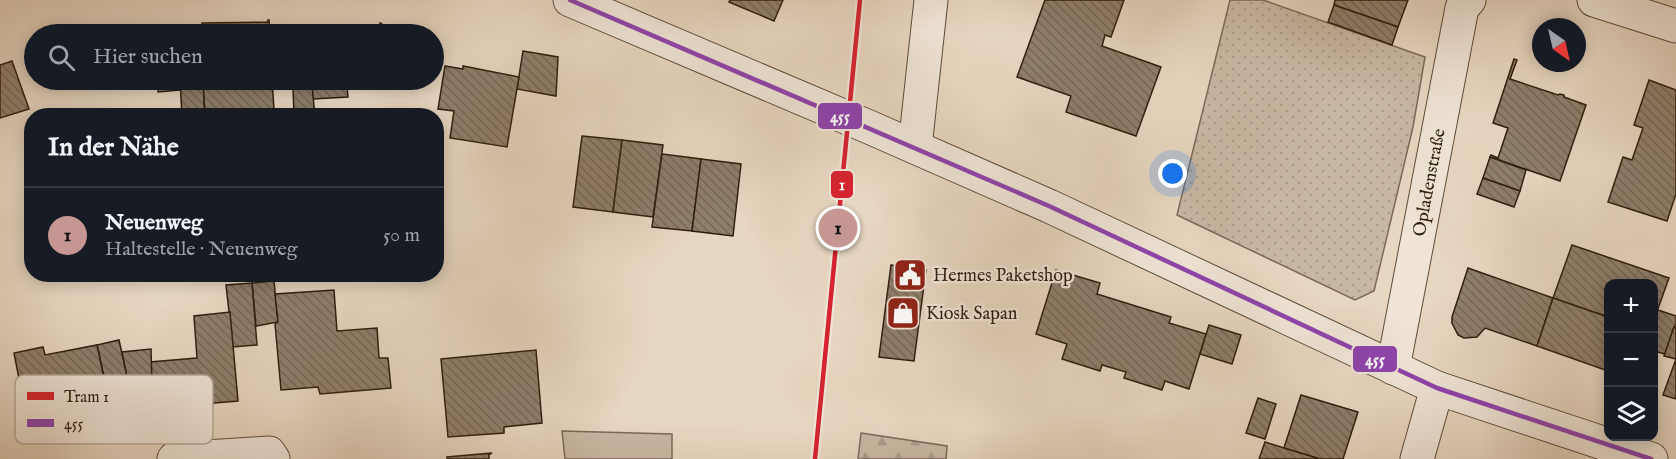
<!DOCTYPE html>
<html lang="de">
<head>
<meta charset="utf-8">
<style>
	body { margin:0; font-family:"IM FELL English",serif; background:#20242c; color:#f1f3f6 }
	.controls { position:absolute; right:18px; bottom:18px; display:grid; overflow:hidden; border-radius:12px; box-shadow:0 3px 15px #0003 }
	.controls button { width:54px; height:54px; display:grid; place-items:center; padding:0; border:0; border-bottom:2px solid #363941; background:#171b24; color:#f1f3f6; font:30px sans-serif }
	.compass { position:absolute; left:1532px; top:18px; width:54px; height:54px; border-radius:50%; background:#171b24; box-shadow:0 3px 15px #0003; rotate:146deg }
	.you { position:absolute; left:1173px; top:174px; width:21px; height:21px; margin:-15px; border:4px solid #fff; border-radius:50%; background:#1a73e8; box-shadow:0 0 0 9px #1a73e833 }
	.badge { display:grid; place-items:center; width:39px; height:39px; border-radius:50%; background:#c59692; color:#111; font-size:20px; font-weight:700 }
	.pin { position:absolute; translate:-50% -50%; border:3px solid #fff; box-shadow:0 2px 6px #0006 }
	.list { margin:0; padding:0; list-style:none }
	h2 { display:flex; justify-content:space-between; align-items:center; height:78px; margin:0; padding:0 24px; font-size:26px }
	h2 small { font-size:20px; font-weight:400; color:#9ea1a6 }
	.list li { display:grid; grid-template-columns:39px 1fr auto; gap:18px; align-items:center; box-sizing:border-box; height:96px; padding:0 24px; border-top:2px solid #363941 }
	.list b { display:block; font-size:22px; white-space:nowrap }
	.list p { margin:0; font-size:20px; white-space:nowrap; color:#9ea1a6 }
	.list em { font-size:20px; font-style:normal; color:#9ea1a6 }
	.icon { flex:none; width:33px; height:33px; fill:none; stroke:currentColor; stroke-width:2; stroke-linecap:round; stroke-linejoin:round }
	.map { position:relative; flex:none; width:1676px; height:459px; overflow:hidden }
	.search { position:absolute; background:#171b24; box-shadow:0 3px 15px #0003; left:24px; top:24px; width:420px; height:66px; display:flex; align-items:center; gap:15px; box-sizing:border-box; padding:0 21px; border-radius:33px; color:#9ea1a6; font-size:22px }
	.panel { position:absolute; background:#171b24; box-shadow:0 3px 15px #0003; left:24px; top:108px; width:420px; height:174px; border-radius:24px }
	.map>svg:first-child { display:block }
	.grass { fill:#c8b7a2; stroke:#7c6a58; stroke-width:1.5 }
	.forest { fill:url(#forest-firs); stroke:#7c6a58; stroke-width:1.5 }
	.park { fill:url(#park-dots); stroke:#7c6a58; stroke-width:1.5 }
	.building { fill:url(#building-back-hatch); stroke:#2f1e0d; stroke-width:1.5 }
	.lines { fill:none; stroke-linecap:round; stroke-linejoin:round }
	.street-casing { stroke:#5d4c3a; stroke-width:35 }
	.street { stroke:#efe4d6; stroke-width:33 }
	.bus-1-casing { stroke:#efe4d6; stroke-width:9 }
	.bus-1 { stroke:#8e44ad; stroke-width:4.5 }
	.tram-1-casing { stroke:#efe4d6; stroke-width:9 }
	.tram-1 { stroke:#d52330; stroke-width:4.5 }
	.labels { text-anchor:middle; stroke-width:4.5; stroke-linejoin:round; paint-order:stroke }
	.street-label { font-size:18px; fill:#2f1e0d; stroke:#efe4d6 }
	.poi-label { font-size:18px; fill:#2f1e0d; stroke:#efe4d6; text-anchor:start }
	.key { fill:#efe4d6; stroke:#b5a99a; stroke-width:1.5 }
	.key-label { font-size:16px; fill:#2f1e0d }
	.line-badge { stroke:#efe4d6; stroke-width:2 }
	.badge-label { font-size:16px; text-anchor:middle; font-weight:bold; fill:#fff }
</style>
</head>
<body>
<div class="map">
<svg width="1676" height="459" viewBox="0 0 1676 459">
	<defs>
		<pattern id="forest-firs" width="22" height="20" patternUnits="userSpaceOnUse" patternTransform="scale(1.5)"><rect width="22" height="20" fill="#c8b7a2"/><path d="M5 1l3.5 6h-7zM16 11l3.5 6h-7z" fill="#ac9d8a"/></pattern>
		<pattern id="park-dots" width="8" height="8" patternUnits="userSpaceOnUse" patternTransform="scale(1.5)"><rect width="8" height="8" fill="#c8b7a2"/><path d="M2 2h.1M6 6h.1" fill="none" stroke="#ac9d8a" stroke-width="1.8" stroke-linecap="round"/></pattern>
		<pattern id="building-back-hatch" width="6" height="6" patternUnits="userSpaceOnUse" patternTransform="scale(1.5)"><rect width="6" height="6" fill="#8f7e6a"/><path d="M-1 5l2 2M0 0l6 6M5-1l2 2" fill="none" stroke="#756756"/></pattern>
	</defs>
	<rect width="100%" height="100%" fill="#e7d6c0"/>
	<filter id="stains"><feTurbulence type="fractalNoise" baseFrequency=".00333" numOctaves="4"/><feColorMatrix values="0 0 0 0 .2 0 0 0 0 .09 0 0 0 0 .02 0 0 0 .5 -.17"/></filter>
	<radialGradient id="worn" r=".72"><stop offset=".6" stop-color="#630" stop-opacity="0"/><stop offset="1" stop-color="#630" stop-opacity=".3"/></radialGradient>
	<path class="grass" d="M562 431 672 434V459H565Z"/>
	<path class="forest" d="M861 433 947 446 946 459H858Z"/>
	<path class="park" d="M1230 0H1263L1425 57 1413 127 1374 291 1355 300 1177 215Z"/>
	<g class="building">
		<path d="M730 0H783L774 21 729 2Z"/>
		<path d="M1045 0H1124L1111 37 1105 35 1102 46 1161 67 1136 136 1066 112 1071 96 1017 77Z"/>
		<path d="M1335 0H1408L1398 27 1334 5Z"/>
		<path d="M1334 5 1398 27 1392 45 1328 22Z"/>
		<path d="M268 20H269L270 34H202V23L268 22Z"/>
		<path d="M380 23 382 24V34H309V27L380 25Z"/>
		<path d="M156 28V34H87V33Z"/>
		<path d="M523 51 558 57 556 96 517 89Z"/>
		<path d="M1514 59 1517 60 1510 79 1558 95 1560 94 1564 95V97L1586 105 1560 181 1490 157 1491 155 1498 158 1508 128 1493 123Z"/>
		<path d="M12 61 29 109 0 118V65Z"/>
		<path d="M445 66 463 69V66L519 77 507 147 450 138 454 111 438 109Z"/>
		<path d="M89 80H159V81L90 86Z"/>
		<path d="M159 80H180V90L158 92Z"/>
		<path d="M180 80H203L205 116H182Z"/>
		<path d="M203 80H272L274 109 245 111V116H205Z"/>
		<path d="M311 80H384L385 85 347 87 348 97 313 99Z"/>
		<path d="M1649 80 1676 90V194L1667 221 1608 202 1623 157 1632 160 1643 128 1634 125Z"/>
		<path d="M312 86 315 116H294L293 87Z"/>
		<path d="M582 136 622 140 613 212 573 207Z"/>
		<path d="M622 140 663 145 653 217 613 212Z"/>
		<path d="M662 154 701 159 692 231 652 227Z"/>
		<path d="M1490 157 1526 170 1520 191 1483 178Z"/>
		<path d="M701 159 741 164 733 236 692 231Z"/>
		<path d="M1483 178 1520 191 1514 207 1477 194Z"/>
		<path d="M1572 245 1669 278 1656 314H1654V284H1608V317L1553 298Z"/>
		<path d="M891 265 926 270 914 361 879 357Z"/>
		<path d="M1468 268 1553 298 1537 346 1485 328 1477 337 1464 338 1458 335 1452 323V317Z"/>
		<path d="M1056 270 1100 283 1097 294 1171 317 1169 323 1206 334 1189 389 1165 381 1162 390 1124 378 1126 372 1102 365 1100 371 1062 359 1067 344 1036 334Z"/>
		<path d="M274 281 278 322 256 326 252 283Z"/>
		<path d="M252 283 257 345 233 347 226 285Z"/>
		<path d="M334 290 337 331 377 328 379 358H388L391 388 320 394 318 387 281 390 275 324 278 322 275 294Z"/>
		<path d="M1553 298 1608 317V371L1537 346Z"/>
		<path d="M1658 310 1676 316V325L1674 327 1665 354 1654 351V322Z"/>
		<path d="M230 312 238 401 154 408 150 362 197 358 194 316Z"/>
		<path d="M1209 325 1241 335 1232 364 1200 354Z"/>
		<path d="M1674 327 1676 328V399L1663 395 1676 359 1664 356Z"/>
		<path d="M119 340 127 376 105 381 97 345Z"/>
		<path d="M97 345 110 406 88 411V408L27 420 14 353 43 347 45 355Z"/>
		<path d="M151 349 152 385 129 387 122 352Z"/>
		<path d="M536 350 542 423 504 427V433L448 437 441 359Z"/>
		<path d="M1301 395 1358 412 1343 459H1320L1284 448Z"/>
		<path d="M1258 398 1276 404 1265 439 1246 433Z"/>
		<path d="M1265 442 1284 448 1320 459H1259Z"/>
		<path d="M492 453 489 455V459H447V457Z"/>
	</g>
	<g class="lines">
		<g class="street-casing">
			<g id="street">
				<path d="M570 0 869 127 1049 206 1437 388 1651 459"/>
				<path d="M1594 0 1676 26"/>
				<path d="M915 147 931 0"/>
				<path id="s1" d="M1393 368 1462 8 1469 0"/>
				<path d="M174 459 269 453 273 459"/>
				<path d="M1417 459 1437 388"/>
			</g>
		</g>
		<use href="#street" class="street"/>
		<g class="bus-1-casing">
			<path id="bus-1" d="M570 0 1049 206 1437 388 1651 459"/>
		</g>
		<use href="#bus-1" class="bus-1"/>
		<g class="tram-1-casing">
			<path id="tram-1" d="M815 459 860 0"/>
		</g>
		<use href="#tram-1" class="tram-1"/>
	</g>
	<defs>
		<g id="civic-square" transform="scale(1.725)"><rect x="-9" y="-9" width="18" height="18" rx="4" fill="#8f2418" stroke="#efe4d6"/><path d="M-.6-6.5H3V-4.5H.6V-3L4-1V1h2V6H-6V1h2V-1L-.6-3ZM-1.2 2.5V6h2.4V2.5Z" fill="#fff"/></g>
		<g id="shop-square" transform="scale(1.725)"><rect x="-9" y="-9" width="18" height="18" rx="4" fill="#8f2418" stroke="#efe4d6"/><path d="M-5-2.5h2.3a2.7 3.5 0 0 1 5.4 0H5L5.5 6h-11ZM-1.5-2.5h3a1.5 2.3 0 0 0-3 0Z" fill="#fff"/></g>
	</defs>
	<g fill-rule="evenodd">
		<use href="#civic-square" x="910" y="275"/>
		<use href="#shop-square" x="903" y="313"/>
	</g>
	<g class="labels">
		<g class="street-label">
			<text dy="6" stroke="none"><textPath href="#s1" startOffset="189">Opladenstraße</textPath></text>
		</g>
		<g class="poi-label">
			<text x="933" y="281">Hermes Paketshop</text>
			<text x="926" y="319">Kiosk Sapan</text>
		</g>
	</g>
	<rect x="15" y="375" width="198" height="69" rx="9" class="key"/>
	<rect x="27" y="392" width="27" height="8" fill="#d52330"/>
	<rect x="27" y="419" width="27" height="8" fill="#8e44ad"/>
	<g class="key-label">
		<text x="64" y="402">Tram 1</text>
		<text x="64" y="429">455</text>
	</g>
	<g class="line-badge">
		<rect x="817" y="102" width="46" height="28" rx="6" fill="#8e44ad"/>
		<rect x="830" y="170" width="24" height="29" rx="6" fill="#d52330"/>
		<rect x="1352" y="345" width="46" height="28" rx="6" fill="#8e44ad"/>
	</g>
	<g class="badge-label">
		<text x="840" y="122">455</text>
		<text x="842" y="190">1</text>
		<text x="1375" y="365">455</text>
	</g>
	<rect width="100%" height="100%" filter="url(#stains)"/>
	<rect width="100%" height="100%" fill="url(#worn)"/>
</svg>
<div class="controls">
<button>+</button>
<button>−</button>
<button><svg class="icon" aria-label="layers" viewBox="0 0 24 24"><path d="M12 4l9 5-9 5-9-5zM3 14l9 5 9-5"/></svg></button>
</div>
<svg class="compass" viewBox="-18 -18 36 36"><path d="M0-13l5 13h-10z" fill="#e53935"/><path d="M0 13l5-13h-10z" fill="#9ea1a6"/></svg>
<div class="you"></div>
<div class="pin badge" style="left:838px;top:228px">1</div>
<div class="search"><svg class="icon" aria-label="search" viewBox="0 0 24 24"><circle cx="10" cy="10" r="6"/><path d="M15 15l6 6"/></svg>Hier suchen</div>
<section class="panel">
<h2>In der Nähe<small></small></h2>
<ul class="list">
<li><span class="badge">1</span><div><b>Neuenweg</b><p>Haltestelle · Neuenweg</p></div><em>50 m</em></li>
</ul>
</section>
</div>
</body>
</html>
